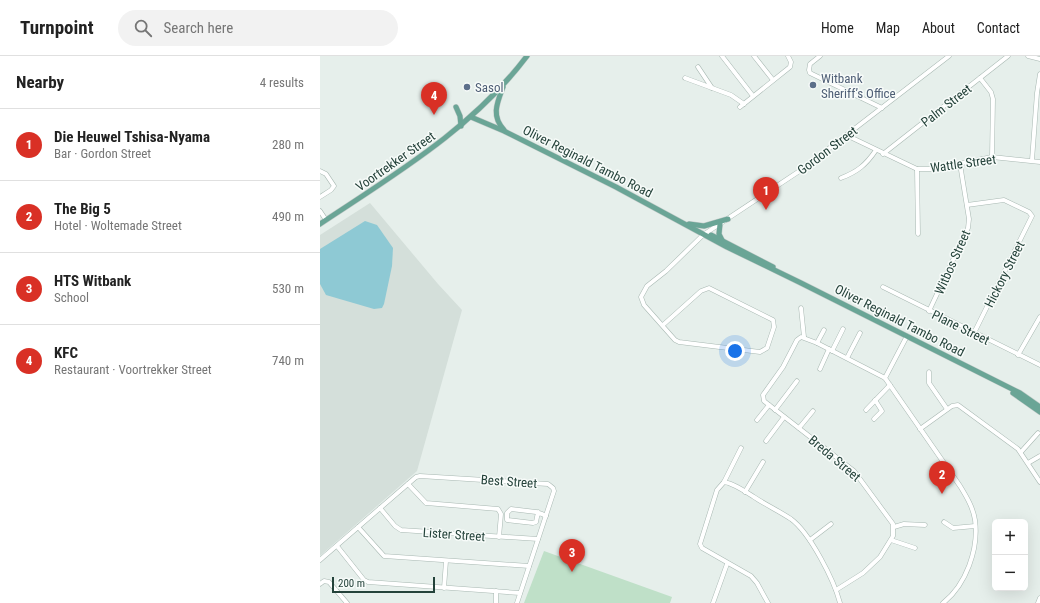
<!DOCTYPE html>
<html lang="en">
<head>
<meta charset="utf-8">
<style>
	body { margin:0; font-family:"Roboto Condensed",sans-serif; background:#f2f2f2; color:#222 }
	.controls { position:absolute; right:12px; bottom:12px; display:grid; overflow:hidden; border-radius:6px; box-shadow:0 4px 16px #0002 }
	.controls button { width:36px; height:36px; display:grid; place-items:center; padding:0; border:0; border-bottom:1px solid #e0e0e0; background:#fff; color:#222; font:20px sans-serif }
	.scale { position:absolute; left:12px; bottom:10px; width:103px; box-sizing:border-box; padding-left:4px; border:2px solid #24423a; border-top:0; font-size:11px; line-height:14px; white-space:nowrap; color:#24423a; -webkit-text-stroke:3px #f7fbf9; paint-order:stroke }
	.you { position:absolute; left:415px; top:295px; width:14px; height:14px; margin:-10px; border:3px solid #fff; border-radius:50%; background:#1a73e8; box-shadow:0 0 0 6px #1a73e833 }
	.badge { display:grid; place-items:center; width:26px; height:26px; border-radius:50%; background:#d93025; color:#fff; font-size:13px; font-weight:700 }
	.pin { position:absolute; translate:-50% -33px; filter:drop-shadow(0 1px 2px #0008) }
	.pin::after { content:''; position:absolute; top:21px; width:14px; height:12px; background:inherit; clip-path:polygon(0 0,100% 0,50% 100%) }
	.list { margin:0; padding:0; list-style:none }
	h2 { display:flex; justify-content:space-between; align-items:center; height:52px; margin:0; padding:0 16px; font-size:17px }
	h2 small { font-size:13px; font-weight:400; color:#767676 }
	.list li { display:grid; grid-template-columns:26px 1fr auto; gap:12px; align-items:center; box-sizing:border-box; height:72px; padding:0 16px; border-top:1px solid #e0e0e0 }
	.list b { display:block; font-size:15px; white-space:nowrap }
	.list p { margin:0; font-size:13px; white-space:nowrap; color:#767676 }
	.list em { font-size:13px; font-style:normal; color:#767676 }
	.icon { flex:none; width:22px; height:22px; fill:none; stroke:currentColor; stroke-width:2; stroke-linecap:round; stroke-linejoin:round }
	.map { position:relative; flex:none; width:720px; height:547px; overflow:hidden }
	header { display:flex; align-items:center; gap:24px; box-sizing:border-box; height:56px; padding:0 20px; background:#fff; border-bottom:1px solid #e0e0e0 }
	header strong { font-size:19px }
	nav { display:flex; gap:22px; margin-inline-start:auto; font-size:14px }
	.search { width:280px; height:36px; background:#f2f2f2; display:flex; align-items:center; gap:10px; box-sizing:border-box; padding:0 14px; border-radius:22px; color:#767676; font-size:15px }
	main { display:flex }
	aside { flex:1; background:#fff }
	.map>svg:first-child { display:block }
	.built { fill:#d4dfda }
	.green { fill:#bfe0c8 }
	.water { fill:#8ec9d4 }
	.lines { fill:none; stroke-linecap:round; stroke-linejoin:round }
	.minor-casing { stroke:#a8b8b2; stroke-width:5 }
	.major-casing { stroke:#c2cac8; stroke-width:6 }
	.minor { stroke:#fff; stroke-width:4 }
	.major { stroke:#6aa596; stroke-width:5 }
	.service-dot { fill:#5c6f8a; stroke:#f7fbf9; stroke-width:1.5 }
	.labels { text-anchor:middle; stroke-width:3; stroke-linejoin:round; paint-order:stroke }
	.service-label { font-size:13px; fill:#4e5e75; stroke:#f7fbf9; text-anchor:start }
	.street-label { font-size:13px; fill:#24423a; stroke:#f7fbf9 }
</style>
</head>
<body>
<header>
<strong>Turnpoint</strong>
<div class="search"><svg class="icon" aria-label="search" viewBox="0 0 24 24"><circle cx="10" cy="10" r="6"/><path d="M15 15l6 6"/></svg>Search here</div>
<nav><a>Home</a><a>Map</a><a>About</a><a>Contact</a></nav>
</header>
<main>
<aside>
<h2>Nearby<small>4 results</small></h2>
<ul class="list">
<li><span class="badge">1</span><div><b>Die Heuwel Tshisa-Nyama</b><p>Bar · Gordon Street</p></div><em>280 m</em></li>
<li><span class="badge">2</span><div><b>The Big 5</b><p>Hotel · Woltemade Street</p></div><em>490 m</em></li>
<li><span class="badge">3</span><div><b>HTS Witbank</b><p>School</p></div><em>530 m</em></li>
<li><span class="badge">4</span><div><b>KFC</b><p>Restaurant · Voortrekker Street</p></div><em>740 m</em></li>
</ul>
</aside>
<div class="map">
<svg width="720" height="547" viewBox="0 0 720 547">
	<rect width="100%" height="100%" fill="#e6efeb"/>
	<path class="built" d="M50 147 118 228 142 254 97 415 0 500V179Z"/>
	<path class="green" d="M224 495 352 541 350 547H204Z"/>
	<path class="water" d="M45 165 57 169 73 192 72 210 64 248 62 252 54 253 6 239 0 228V193Z"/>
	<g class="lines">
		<g class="minor-casing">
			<g id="minor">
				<path d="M402 0 433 40"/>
				<path d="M434 0 453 24"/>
				<path d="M500 0 490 8 489 14 490 17 562 52"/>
				<path d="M708 0 720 3"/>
				<path d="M378 11 392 32"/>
				<path d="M365 22 411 39 424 48"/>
				<path d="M660 22 671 36 673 43 672 101"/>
				<path d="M420 51 470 11 471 6 468 0"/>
				<path d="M526 79 597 113H613L672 101 720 106"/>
				<path d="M563 98 688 0"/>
				<path d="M712 104 717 37 720 18"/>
				<path d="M597 113 598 178"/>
				<path d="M0 115 6 118 14 130 11 134 0 141"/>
				<path d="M521 122C537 116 546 109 556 94"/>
				<path d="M647 149 684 144 709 156 712 160 654 277"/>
				<path d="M0 155 6 164"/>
				<path d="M563 231 720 309"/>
				<path d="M481 252 484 281"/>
				<path d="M609 255 648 172 649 163 640 108"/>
				<path d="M343 269 381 235 389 232 453 264 454 271 447 292 440 296 359 286 355 284 324 249 321 241 327 230 346 215 383 179 481 114 629 0"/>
				<path d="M587 280 565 322 640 430C646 440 653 451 655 464 659 493 646 529 623 547"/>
				<path d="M497 287 504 274"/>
				<path d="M512 295 523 273"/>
				<path d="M698 299 720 261"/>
				<path d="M527 302 540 277"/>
				<path d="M500 313 509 293"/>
				<path d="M609 316V327L627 353"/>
				<path d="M455 354 477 325"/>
				<path d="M546 354 570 329"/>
				<path d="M554 363 562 355 555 344"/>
				<path d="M437 364 449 349"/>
				<path d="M479 372 493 355"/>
				<path d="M600 373 632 350 638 349 698 393 720 426"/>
				<path d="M446 385 464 361"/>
				<path d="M421 392 404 426 397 434 380 488 382 492 431 520 437 527 448 547"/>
				<path d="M701 396 718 377"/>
				<path d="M708 407 720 400"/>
				<path d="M404 426C413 427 426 436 434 441 446 449 459 455 471 463 490 477 514 524 520 547"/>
				<path d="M88 428 106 447 178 453 181 458 179 481"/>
				<path d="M425 436 443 406"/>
				<path d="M60 452 75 470 81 474 218 483"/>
				<path d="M218 456 216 466 213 467 187 464V457L191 453 216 456C220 457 223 458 226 460"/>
				<path d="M624 466 633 472 655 470"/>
				<path d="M38 471 64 500 209 510"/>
				<path d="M574 471 584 468 605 469"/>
				<path d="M490 484 511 468"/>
				<path d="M571 484 595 492"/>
				<path d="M17 490 44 524 48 526 200 537"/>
				<path d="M0 504 96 421 100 420 228 428 233 432 234 435 197 547"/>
				<path d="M0 528 4 525 9 526 27 547"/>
				<path d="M124 532 126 505"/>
				<path d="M516 534 543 517 560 501 573 480V468L534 415 444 345 443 339 463 311 477 284 481 281 497 287 565 322"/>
				<path d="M176 547V535"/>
				<path d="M393 547 407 508"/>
				<path d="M718 547 720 542"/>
			</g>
		</g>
		<g class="major-casing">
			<g id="major">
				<path d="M183 31C177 47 171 60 184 74"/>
				<path d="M136 51 140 60 141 70"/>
				<path d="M151 61 184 75 296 131 407 191 481 227 700 337 720 351"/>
				<path d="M0 168C75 118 152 73 207 0"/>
				<path d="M369 168 384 170 408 163"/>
				<path d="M400 168 399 178 402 184"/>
				<path d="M391 179 453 211"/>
				<path d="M693 337 720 356"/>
			</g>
		</g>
		<use href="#minor" class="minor"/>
		<use href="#major" class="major"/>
	</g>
	<g class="service-dot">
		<circle cx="493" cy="29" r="4"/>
		<circle cx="147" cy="31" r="4"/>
	</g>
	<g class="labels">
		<g class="service-label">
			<text x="501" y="27">Witbank<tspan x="501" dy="15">Sheriff’s Office</tspan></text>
			<text x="155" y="36">Sasol</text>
		</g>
		<g class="street-label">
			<text transform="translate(626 49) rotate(-38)" y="5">Palm Street</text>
			<text transform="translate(507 94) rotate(-37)" y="5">Gordon Street</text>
			<text transform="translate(75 105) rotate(-35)" y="5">Voortrekker Street</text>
			<text transform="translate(268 105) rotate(27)" y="5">Oliver Reginald Tambo Road</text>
			<text transform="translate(643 107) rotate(-8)" y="5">Wattle Street</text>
			<text transform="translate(632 206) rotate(-66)" y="5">Witbos Street</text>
			<text transform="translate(684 218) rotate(-63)" y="5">Hickory Street</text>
			<text transform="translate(580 264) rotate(27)" y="5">Oliver Reginald Tambo Road</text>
			<text transform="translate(641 271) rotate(26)" y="5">Plane Street</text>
			<text transform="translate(515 402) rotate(40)" y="5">Breda Street</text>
			<text transform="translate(189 425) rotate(4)" y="5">Best Street</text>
			<text transform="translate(134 478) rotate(4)" y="5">Lister Street</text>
		</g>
	</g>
</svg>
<div class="controls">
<button>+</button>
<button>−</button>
</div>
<div class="scale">200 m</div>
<div class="you"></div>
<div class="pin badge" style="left:446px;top:154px">1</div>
<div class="pin badge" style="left:622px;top:438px">2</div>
<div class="pin badge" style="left:252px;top:516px">3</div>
<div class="pin badge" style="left:114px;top:59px">4</div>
</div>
</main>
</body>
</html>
